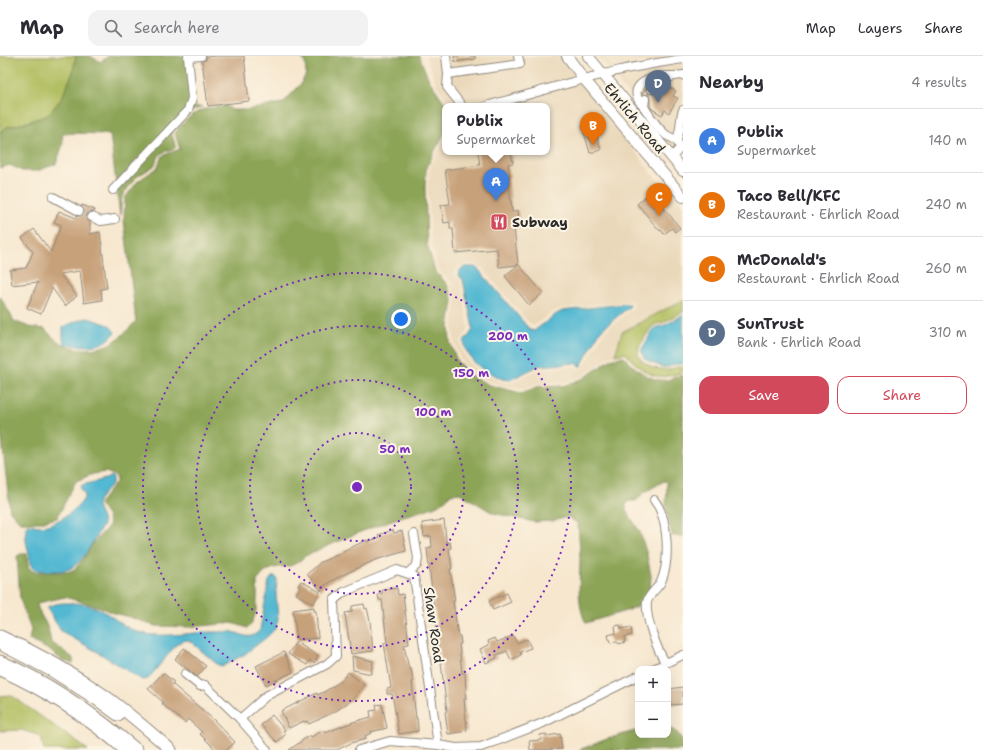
<!DOCTYPE html>
<html lang="en">
<head>
<meta charset="utf-8">
<style>
	body { margin:0; font-family:"Shantell Sans",sans-serif; background:#f2f2f3; color:#2b2b33 }
	.controls { position:absolute; right:12px; bottom:12px; display:grid; overflow:hidden; border-radius:8px; box-shadow:0 4px 16px #0002 }
	.controls button { width:36px; height:36px; display:grid; place-items:center; padding:0; border:0; border-bottom:1px solid #e1e1e2; background:#fff; color:#2b2b33; font:20px sans-serif }
	.you { position:absolute; left:401px; top:263px; width:14px; height:14px; margin:-10px; border:3px solid #fff; border-radius:50%; background:#1a73e8; box-shadow:0 0 0 6px #1a73e833 }
	.badge { display:grid; place-items:center; width:26px; height:26px; border-radius:50%; background:#d1495b; color:#fff; font-size:13px; font-weight:700 }
	.pin { position:absolute; translate:-50% -33px; filter:drop-shadow(0 1px 2px #0008) }
	.pin::after { content:''; position:absolute; top:21px; width:14px; height:12px; background:inherit; clip-path:polygon(0 0,100% 0,50% 100%) }
	.popup { position:absolute; left:442px; top:47px; width:108px; height:52px; box-sizing:border-box; display:grid; place-content:center; border-radius:8px; background:#fff; filter:drop-shadow(0 1px 3px #0005); font-size:13px; white-space:nowrap; color:#7c7c81 }
	.popup b { font-size:15px; color:#2b2b33 }
	.popup::after { content:''; position:absolute; left:50%; top:100%; margin-left:-8px; border:8px solid transparent; border-top-color:#fff }
	.list { margin:0; padding:0; list-style:none }
	h2 { display:flex; justify-content:space-between; align-items:center; height:52px; margin:0; padding:0 16px; font-size:17px }
	h2 small { font-size:13px; font-weight:400; color:#7c7c81 }
	.list li { display:grid; grid-template-columns:26px 1fr auto; gap:12px; align-items:center; box-sizing:border-box; height:64px; padding:0 16px; border-top:1px solid #e1e1e2 }
	.list b { display:block; font-size:15px; white-space:nowrap }
	.list p { margin:0; font-size:13px; white-space:nowrap; color:#7c7c81 }
	.list em { font-size:13px; font-style:normal; color:#7c7c81 }
	.actions { display:flex; gap:8px; padding:12px 16px }
	.actions a { flex:1; padding:9px 0; border:1px solid #d1495b; border-radius:12px; text-align:center; font-size:14px; color:#d1495b }
	.actions .main { background:#d1495b; color:#fff }
	.icon { flex:none; width:22px; height:22px; fill:none; stroke:currentColor; stroke-width:2; stroke-linecap:round; stroke-linejoin:round }
	.map { position:relative; flex:none; width:683px; height:694px; overflow:hidden }
	header { display:flex; align-items:center; gap:24px; box-sizing:border-box; height:56px; padding:0 20px; background:#fff; border-bottom:1px solid #e1e1e2 }
	header strong { font-size:19px }
	nav { display:flex; gap:22px; margin-inline-start:auto; font-size:14px }
	.search { width:280px; height:36px; background:#f2f2f3; display:flex; align-items:center; gap:10px; box-sizing:border-box; padding:0 14px; border-radius:12px; color:#7c7c81; font-size:15px }
	main { display:flex }
	aside { flex:1; background:#fff }
	.map>svg:first-child { display:block }
	.built { fill:#ead8ba; fill-rule:evenodd }
	.green { fill:#b0bd5f; stroke:#6e7445 }
	.forest { fill:#8ca456; stroke:#5c6840 }
	.water { fill:#53b8d2; stroke:#3f727e }
	.building { fill:#c7a17a }
	.lines { fill:none; stroke-linecap:round; stroke-linejoin:round }
	.minor-tunnel { stroke:#cec1ae; stroke-width:8; stroke-dasharray:8 4; stroke-linecap:butt }
	.minor-casing { stroke:#91897d; stroke-width:10 }
	.major-casing { stroke:#91897d; stroke-width:12 }
	.highway-casing { stroke:#91897d; stroke-width:13 }
	.minor { stroke:#fff; stroke-width:8 }
	.major { stroke:#fff; stroke-width:10 }
	.highway { stroke:#fff; stroke-width:11 }
	.ring { fill:none; stroke:#7b2cbf; stroke-width:2; stroke-dasharray:2 4 }
	.labels { text-anchor:middle; stroke-width:4; stroke-linejoin:round; paint-order:stroke }
	.street-label { font-size:14px; fill:#2b2b2b; stroke:#fcf5e5 }
	.poi-label { font-size:14px; font-weight:bold; fill:#2b2b2b; stroke:#fcf5e5; text-anchor:start }
	.centre { fill:#7b2cbf; stroke:#fcf5e5; stroke-width:2 }
	.ring-label { font-size:12px; text-anchor:middle; font-weight:bold; fill:#7b2cbf; stroke:#fcf5e5; stroke-width:4; stroke-linejoin:round; paint-order:stroke }
</style>
</head>
<body>
<header>
<strong>Map</strong>
<div class="search"><svg class="icon" aria-label="search" viewBox="0 0 24 24"><circle cx="10" cy="10" r="6"/><path d="M15 15l6 6"/></svg>Search here</div>
<nav><a>Map</a><a>Layers</a><a>Share</a></nav>
</header>
<main>
<div class="map">
<svg width="683" height="694" viewBox="0 0 683 694">
	<rect width="100%" height="100%" fill="#fcf5e5"/>
	<filter id="ink" filterUnits="userSpaceOnUse"><feTurbulence type="fractalNoise" baseFrequency=".025" numOctaves="2"/><feDisplacementMap in="SourceGraphic" scale="8" xChannelSelector="R" yChannelSelector="G"/><feConvolveMatrix kernelMatrix="1 2 1 2 8 2 1 2 1" color-interpolation-filters="sRGB"/></filter>
	<filter id="wash" filterUnits="userSpaceOnUse"><feTurbulence type="fractalNoise" baseFrequency=".012" numOctaves="4" result="noise"/><feDisplacementMap in="SourceGraphic" scale="16" xChannelSelector="R" yChannelSelector="G"/><feGaussianBlur stdDeviation="0.9" result="paint"/><feColorMatrix in="noise" values="0 0 0 0 0 0 0 0 0 0 0 0 0 0 0 0 0 1.4 0 .05"/><feComposite in="paint" operator="in"/></filter>
	<g filter="url(#wash)">
		<rect width="100%" height="100%" fill="#f7e7cf"/>
		<g class="built">
			<path d="M426 0H562L653 119 683 149V244L622 276 615 299 608 302 583 320 562 327 537 328 521 333 490 326 472 316 460 303 454 286 453 271 456 244 450 226 438 214 431 188 428 132 429 115 436 99 445 83V96H547V50H451L436 29ZM466 208H476L482 212 527 265 534 270 550 257 562 252 632 245 634 251 604 276 583 312 577 313 575 310 539 313 511 327 501 326 480 316 470 307 462 295 461 285 469 272 460 225 454 218 456 213 460 210Z"/>
			<path d="M598 0H679L608 13Z"/>
			<path d="M683 7V102L681 106 613 19Z"/>
		</g>
		<g class="green">
			<path d="M0 0H76L73 16 62 42 48 59 28 66 7 71 0 76Z"/>
			<path d="M683 244V256L662 267 656 268 650 273 639 291 638 298 641 304 653 312 668 314 677 311H683V316C678 317 673 320 668 320 650 324 636 309 625 297L615 299 622 276Z"/>
			<path d="M11 639 88 694H44L41 680 21 674 0 675V640Z"/>
		</g>
		<g class="forest">
			<path d="M76 0H90L101 6 108 0H187L196 51H202L191 55 171 76 176 91 160 98 154 110 135 122 122 140 120 160 110 78 64 77 62 81 63 88 56 108 37 115H22L10 109 0 112V76L7 71 28 66 48 59 62 42 73 16Z"/>
			<path d="M301 0H419L429 24 447 50H445V76L433 98 426 114 425 132 427 188 435 215 447 228 453 245 449 271 450 286 457 305 470 319 489 329 521 337 537 331 563 330 584 322 610 304 623 300C635 312 649 326 667 324 673 323 678 320 683 319V480H672L666 451 667 426 664 425 645 436 636 445H628L626 449V454L640 476 647 499 651 520 650 533 639 549 629 554 586 567C576 548 580 524 580 503 580 491 579 480 578 468L568 461 553 465 534 466 493 457 460 437 450 438C446 448 430 452 421 455 380 466 344 483 305 500 288 517 283 506 267 515 263 517 260 522 257 525 257 540 259 560 248 572L232 567 191 571 155 570 130 561 114 557 100 551 65 541 37 547C38 557 45 564 48 572 49 577 50 581 51 586L73 602V608L62 604 49 594 29 584 31 574 20 543 17 500 21 498H27C27 506 27 514 35 516H68L75 513 84 502 93 487 109 470 108 461 99 448 117 425 116 420 106 416 93 418 76 425 57 462 39 466H20L10 455 0 366V240L14 265 29 271 45 273C56 286 64 291 81 293 108 294 119 284 136 265L124 164 125 142 138 125 157 112 162 100 180 93 175 77C191 56 200 52 227 50L232 54H247L283 47 301 28 306 18 305 7Z"/>
			<path d="M668 671C680 678 683 680 683 694H579L607 683 638 674V679H668Z"/>
		</g>
		<g class="water">
			<path d="M465 211H475L480 215 530 274 534 275 555 259 562 255 624 248H630V250L601 274 581 310H578L577 307 538 310 510 324 502 323 482 313 473 305 466 294 464 286 471 277 473 272 463 224 458 218 459 215Z"/>
			<path d="M683 259V308H676L668 311H662L648 305 644 302 642 297V293L653 274 657 271 663 270Z"/>
			<path d="M88 262 109 269 115 276C105 294 81 290 64 288L63 282V271L79 264Z"/>
			<path d="M111 420 113 421C114 432 100 437 97 448 96 453 103 460 103 469 95 481 86 502 74 510 68 515 61 515 53 515 46 515 38 515 32 512L26 485V470L29 468C33 469 37 470 42 470 55 469 80 453 85 440L81 432 82 429 106 423Z"/>
			<path d="M275 520 277 522 276 538 278 564 275 573 267 581 245 598 223 610 218 609 190 585C184 583 181 585 176 589L148 623 142 624 99 597 61 575 48 554V551C53 548 60 547 66 547 78 547 90 548 101 554 115 562 126 573 141 577 164 583 196 575 220 576 224 576 229 575 233 576 245 579 250 585 260 574L269 525 272 521Z"/>
		</g>
		<g id="blocks">
			<g class="building">
				<path d="M216 0H244L249 45 208 50 202 5 206 4V1Z"/>
				<path d="M454 0H475V3L455 6Z"/>
				<path d="M665 29 676 35 673 40 678 42 669 57 665 54 662 59 652 53 650 50V43L649 39 642 38 646 32 648 37 653 38Z"/>
				<path d="M593 66 601 94 590 97 582 70Z"/>
				<path d="M478 96 511 97 513 107 508 108 510 121H508L512 156 518 154 520 172H514L518 208 543 237 529 249 505 220 518 209 499 211 497 193 455 197 453 173H450V166L444 167 441 149 450 148 445 114 480 109Z"/>
				<path d="M651 136 680 172 675 176 672 172 664 178 661 174 660 175 637 148Z"/>
				<path d="M82 149 95 154 94 156H89L87 159V164L90 166V178L100 176 107 232 101 233 102 244 84 247 80 215 60 218 77 240 65 250 52 232 41 258 27 252 38 226 12 229 10 214 26 212 33 196 22 182 34 173 51 196 61 169 54 166 59 155 76 162 77 160H82L84 157V154L81 150Z"/>
				<path d="M444 464 446 483 447 487 450 486 451 492 449 493 452 513H450L455 545H453L458 580H460L461 588H459L462 617H465L466 635H465L466 643H464L467 675 448 678 445 656 447 655 428 502 427 492 432 491 431 480 424 481 422 467Z"/>
				<path d="M393 474 394 477 402 475 406 495 375 504 349 516 331 525 322 532 321 535 307 518 321 506 344 496 343 495 367 484V486L379 482 378 479Z"/>
				<path d="M301 525 320 536 313 548 296 538 300 531 298 530Z"/>
				<path d="M397 532 398 539 403 538 409 588 404 589 409 613H411L412 618 413 626 412 627 416 662H417L418 672V675L399 678 392 638H387V633L391 632 384 587H387L382 544H379L378 538H382V534Z"/>
				<path d="M507 537 511 546 493 554 489 545Z"/>
				<path d="M364 548 365 553 367 552 370 565 373 595 351 598 345 557 352 556V550Z"/>
				<path d="M314 551V555H316L318 582 297 584 293 554Z"/>
				<path d="M620 569 621 573 631 571 632 579 624 581 625 586 619 588 617 586 610 587 608 579 616 577 615 570Z"/>
				<path d="M513 580 517 587 527 583 531 592 520 596 521 599 511 604 507 595 496 599 497 602 486 607 480 593 489 589 488 585 495 582 497 586Z"/>
				<path d="M296 586 318 600 314 607 310 604 307 609 288 598Z"/>
				<path d="M184 592 206 610 197 621 175 603Z"/>
				<path d="M284 596 293 616 266 629 256 610Z"/>
				<path d="M352 600 373 605 371 618 353 614Z"/>
				<path d="M348 616 364 629 353 643 336 655 309 668 307 665 304 666V665L289 672 281 655 317 637V639L324 636 341 625Z"/>
				<path d="M163 617 174 626 172 628 214 664 235 686 227 694H216L200 678 202 676 188 663 185 667 162 648 163 646 148 633Z"/>
				<path d="M683 631V648L671 649 669 633Z"/>
				<path d="M382 648 387 672 370 676 371 677 365 680 366 683 351 687 337 694H289L310 679 311 681 324 674 325 677 353 666 371 661 370 655 377 654 376 649Z"/>
				<path d="M272 659 285 674 283 675 286 678 277 686 261 669Z"/>
				<path d="M546 678V680L560 678 562 693 530 694 529 685 541 684 540 679Z"/>
			</g>
		</g>
	</g>
	<g filter="url(#ink)">
		<use href="#blocks" fill-opacity="0" stroke="#91897d" stroke-width="1"/>
		<g class="lines">
			<path class="minor-tunnel" d="M79 155 92 161"/>
			<g class="minor-casing">
				<g id="minor">
					<path d="M446 0 448 18"/>
					<path d="M188 1 201 0"/>
					<path d="M651 33C659 23 670 20 683 19"/>
					<path d="M645 43 644 51C650 60 657 72 666 79 674 84 677 82 680 92L672 101"/>
					<path d="M462 50 447 31 448 18 520 8 518 0"/>
					<path d="M486 50C526 40 565 27 605 18 630 11 657 7 683 3"/>
					<path d="M644 51C622 29 653 19 672 20"/>
					<path d="M676 84C682 76 679 64 683 54"/>
					<path d="M113 134 188 54 192 42 188 0"/>
					<path d="M53 141 79 155"/>
					<path d="M92 161 101 165 115 163"/>
					<path d="M654 444C669 462 670 506 661 526 657 533 649 538 647 546 645 561 657 595 666 607"/>
					<path d="M408 517 417 509 418 502 414 478"/>
					<path d="M653 613 683 599"/>
					<path d="M185 618 200 630 205 629 240 663 267 694"/>
					<path d="M240 663 266 640 327 608 336 600 334 544 344 536 397 514 414 520 438 689"/>
					<path d="M359 694 390 685 438 689 456 692 481 691 543 667 638 620"/>
				</g>
			</g>
			<g class="major-casing">
				<g id="major">
					<path d="M567 0 584 23 683 141"/>
					<path d="M588 0 683 115"/>
				</g>
			</g>
			<g class="highway-casing">
				<g id="highway">
					<path d="M0 580C36 596 72 616 104 639 128 656 149 675 171 694"/>
					<path d="M0 588 52 615 96 643 118 659"/>
					<path d="M0 605C50 626 96 659 137 694"/>
					<path d="M0 614C45 634 88 662 125 694"/>
				</g>
			</g>
			<use href="#minor" class="minor"/>
			<use href="#major" class="major"/>
			<use href="#highway" class="highway"/>
		</g>
	</g>
	<g class="ring">
		<circle cx="357" cy="431" r="54"/>
		<circle cx="357" cy="431" r="107"/>
		<circle cx="357" cy="431" r="161"/>
		<circle cx="357" cy="431" r="214"/>
	</g>
	<defs>
		<g id="restaurant-square" transform="scale(0.9)"><rect x="-9" y="-9" width="18" height="18" rx="4" fill="#d1495b" stroke="#fcf5e5"/><path d="M-5-6h1v4h1v-4h1v4h1v-4h1v5L-1.5 .5V6h-2V.5L-5-1ZM5-6V6H3V1.5H1.5Q1.5-4 5-6Z" fill="#fff"/></g>
	</defs>
	<g fill-rule="evenodd">
		<use href="#restaurant-square" x="499" y="166"/>
	</g>
	<g class="labels">
		<g class="street-label">
			<text transform="translate(635 62) rotate(50)" y="5">Ehrlich Road</text>
			<text transform="translate(434 569) rotate(82)" y="5">Shaw Road</text>
		</g>
		<g class="poi-label">
			<text x="512" y="171">Subway</text>
		</g>
	</g>
	<circle cx="357" cy="431" r="6" class="centre"/>
	<g class="ring-label">
		<text x="508" y="284">200 m</text>
		<text x="471" y="321">150 m</text>
		<text x="433" y="360">100 m</text>
		<text x="395" y="397">50 m</text>
	</g>
</svg>
<div class="controls">
<button>+</button>
<button>−</button>
</div>
<div class="you"></div>
<div class="pin badge" style="left:496px;top:145px;background:#3f7fe0">A</div>
<div class="popup"><b>Publix</b>Supermarket</div>
<div class="pin badge" style="left:593px;top:89px;background:#e8710a">B</div>
<div class="pin badge" style="left:659px;top:160px;background:#e8710a">C</div>
<div class="pin badge" style="left:658px;top:47px;background:#5c6f8a">D</div>
</div>
<aside>
<h2>Nearby<small>4 results</small></h2>
<ul class="list">
<li><span class="badge" style="background:#3f7fe0">A</span><div><b>Publix</b><p>Supermarket</p></div><em>140 m</em></li>
<li><span class="badge" style="background:#e8710a">B</span><div><b>Taco Bell/KFC</b><p>Restaurant · Ehrlich Road</p></div><em>240 m</em></li>
<li><span class="badge" style="background:#e8710a">C</span><div><b>McDonald's</b><p>Restaurant · Ehrlich Road</p></div><em>260 m</em></li>
<li><span class="badge" style="background:#5c6f8a">D</span><div><b>SunTrust</b><p>Bank · Ehrlich Road</p></div><em>310 m</em></li>
</ul>
<div class="actions"><a class="main">Save</a><a>Share</a></div>
</aside>
</main>
</body>
</html>
